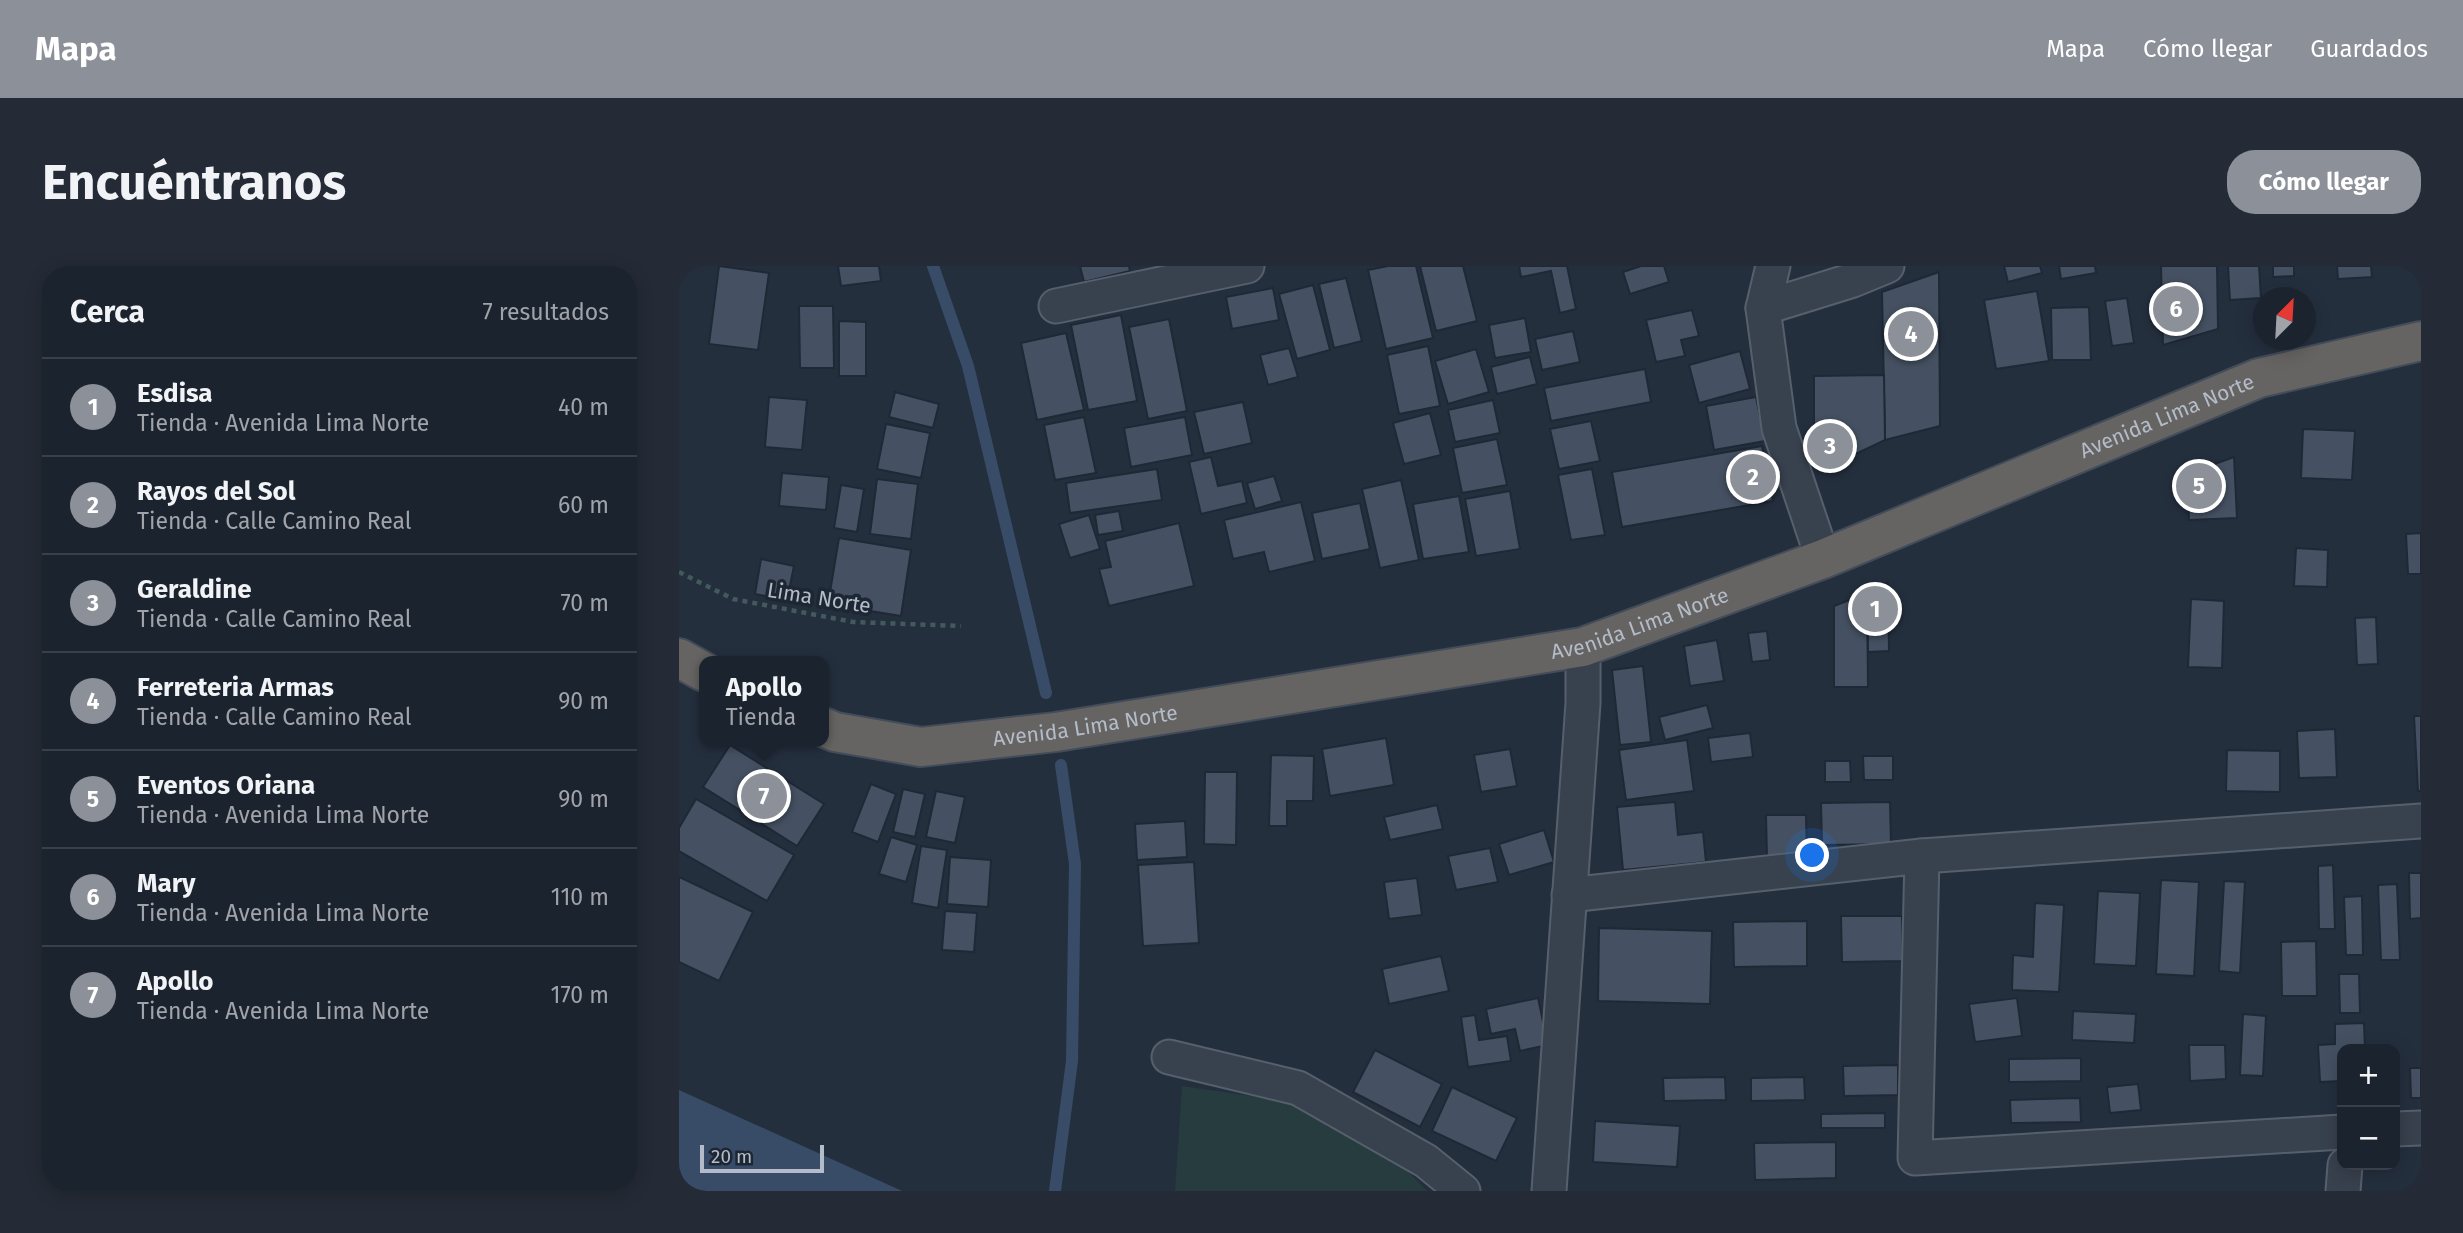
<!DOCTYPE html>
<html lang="es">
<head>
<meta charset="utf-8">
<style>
	body { margin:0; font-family:"Fira Sans",sans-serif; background:#242b36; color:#f1f3f6 }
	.controls { position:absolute; right:21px; bottom:21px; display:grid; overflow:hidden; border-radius:14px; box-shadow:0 4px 18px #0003 }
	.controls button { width:63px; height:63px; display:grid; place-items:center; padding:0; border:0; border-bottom:2px solid #39404a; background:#1b232e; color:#f1f3f6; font:35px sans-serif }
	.compass { position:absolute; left:1574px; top:21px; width:63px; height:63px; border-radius:50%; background:#1b232e; box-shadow:0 4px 18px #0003; rotate:24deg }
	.scale { position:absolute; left:21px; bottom:18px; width:124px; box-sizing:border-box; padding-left:7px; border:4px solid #b4bcc9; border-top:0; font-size:19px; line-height:24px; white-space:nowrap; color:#b4bcc9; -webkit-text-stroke:5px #1d2633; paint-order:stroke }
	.you { position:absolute; left:1134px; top:590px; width:24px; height:24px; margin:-18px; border:5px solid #fff; border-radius:50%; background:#1a73e8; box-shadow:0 0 0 10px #1a73e833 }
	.badge { display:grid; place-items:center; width:46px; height:46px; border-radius:50%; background:#8c9099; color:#fff; font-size:23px; font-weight:700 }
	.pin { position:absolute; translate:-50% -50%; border:4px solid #fff; box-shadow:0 2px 7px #0006 }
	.popup { position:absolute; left:20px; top:390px; width:130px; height:91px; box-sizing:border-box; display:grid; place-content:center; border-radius:14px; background:#1b232e; filter:drop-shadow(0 2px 5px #0005); font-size:23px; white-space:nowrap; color:#a0a4aa }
	.popup b { font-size:26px; color:#f1f3f6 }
	.popup::after { content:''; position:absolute; left:50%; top:100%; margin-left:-14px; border:14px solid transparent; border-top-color:#1b232e }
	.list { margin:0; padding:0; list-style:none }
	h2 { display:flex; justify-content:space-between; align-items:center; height:91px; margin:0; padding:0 28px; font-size:30px }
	h2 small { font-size:23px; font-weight:400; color:#a0a4aa }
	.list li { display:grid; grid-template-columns:46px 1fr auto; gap:21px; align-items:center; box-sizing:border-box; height:98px; padding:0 28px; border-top:2px solid #39404a }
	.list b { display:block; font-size:26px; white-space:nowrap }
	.list p { margin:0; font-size:23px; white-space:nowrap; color:#a0a4aa }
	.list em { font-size:23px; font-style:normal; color:#a0a4aa }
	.map { position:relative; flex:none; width:1742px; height:925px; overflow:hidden; border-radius:28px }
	header { display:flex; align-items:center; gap:42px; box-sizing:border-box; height:98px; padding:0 35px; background:#8c9099; color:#fff }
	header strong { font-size:33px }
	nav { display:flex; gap:38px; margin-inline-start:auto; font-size:24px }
	.intro { display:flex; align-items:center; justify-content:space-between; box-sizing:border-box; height:168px; padding:0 42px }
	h1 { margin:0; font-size:49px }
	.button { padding:18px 32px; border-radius:28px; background:#8c9099; color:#fff; font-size:24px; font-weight:700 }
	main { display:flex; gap:42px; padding:0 42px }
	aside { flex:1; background:#1b232e; border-radius:28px; box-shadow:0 4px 18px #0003 }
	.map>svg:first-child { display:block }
	.green { fill:#263c3f }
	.water { fill:#394c67 }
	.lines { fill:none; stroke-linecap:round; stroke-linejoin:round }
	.stream { stroke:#394c67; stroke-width:12 }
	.building { fill:#455162; stroke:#1f2835; stroke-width:2 }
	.minor-casing { stroke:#565f6c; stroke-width:37 }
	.trunk-casing { stroke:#434c59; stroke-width:42 }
	.path { stroke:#44595c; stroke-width:4.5; stroke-dasharray:5 5; stroke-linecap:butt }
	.minor { stroke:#38414e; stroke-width:33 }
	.trunk { stroke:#656462; stroke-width:38 }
	.labels { text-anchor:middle; stroke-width:7; stroke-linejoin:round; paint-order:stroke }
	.street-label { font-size:21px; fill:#b4bcc9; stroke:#1d2633 }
</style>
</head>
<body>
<header>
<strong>Mapa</strong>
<nav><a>Mapa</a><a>Cómo llegar</a><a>Guardados</a></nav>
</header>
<div class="intro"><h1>Encuéntranos</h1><a class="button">Cómo llegar</a></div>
<main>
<aside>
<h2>Cerca<small>7 resultados</small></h2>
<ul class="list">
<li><span class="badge">1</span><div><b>Esdisa</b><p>Tienda · Avenida Lima Norte</p></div><em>40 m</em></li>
<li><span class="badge">2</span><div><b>Rayos del Sol</b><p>Tienda · Calle Camino Real</p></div><em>60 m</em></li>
<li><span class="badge">3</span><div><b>Geraldine</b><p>Tienda · Calle Camino Real</p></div><em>70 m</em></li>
<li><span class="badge">4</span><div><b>Ferreteria Armas</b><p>Tienda · Calle Camino Real</p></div><em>90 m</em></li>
<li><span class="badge">5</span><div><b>Eventos Oriana</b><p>Tienda · Avenida Lima Norte</p></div><em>90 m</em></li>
<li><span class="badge">6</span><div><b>Mary</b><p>Tienda · Avenida Lima Norte</p></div><em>110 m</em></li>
<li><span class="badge">7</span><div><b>Apollo</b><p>Tienda · Avenida Lima Norte</p></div><em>170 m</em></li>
</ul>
</aside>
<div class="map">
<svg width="1742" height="925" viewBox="0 0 1742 925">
	<rect width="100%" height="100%" fill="#242f3e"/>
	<path class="green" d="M503 820 635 839 712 888 748 925H496Z"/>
	<path class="water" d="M0 824 223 925H0Z"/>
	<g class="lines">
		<g class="stream">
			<path d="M254 0 289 100 367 427"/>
			<path d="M376 925 393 795 396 598 382 499"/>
		</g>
	</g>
	<g class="building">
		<path d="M40 0 90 7 79 84 30 78Z"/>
		<path d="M159 0H200L202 15 162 20Z"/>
		<path d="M401 0H450L451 5 405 16Z"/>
		<path d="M709 0H737L754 72 707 83 689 4Z"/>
		<path d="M741 0H784L798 55 757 65Z"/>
		<path d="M840 0H888L897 43 881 47 872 5 842 11Z"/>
		<path d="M962 0H985L990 16 951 28 944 6Z"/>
		<path d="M1325 0H1361L1363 7 1329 16Z"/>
		<path d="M1380 0H1416L1417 7 1382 13Z"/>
		<path d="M1482 0H1538L1539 63 1484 79Z"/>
		<path d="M1549 0H1580L1582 32 1551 34Z"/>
		<path d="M1594 0H1615V10L1594 11Z"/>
		<path d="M1658 0H1692L1693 11 1659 13Z"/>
		<path d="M1260 6 1261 160 1206 174 1203 26Z"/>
		<path d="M667 12 683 75 655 82 640 18Z"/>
		<path d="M634 19 651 84 618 93 600 28Z"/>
		<path d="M594 22 600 54 553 63 547 31Z"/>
		<path d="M1358 25 1370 95 1317 103 1305 34Z"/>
		<path d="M1448 32 1455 77 1433 80 1426 35Z"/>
		<path d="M120 40H154L155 102H121Z"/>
		<path d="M1410 41 1412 94H1373L1372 42Z"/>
		<path d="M1013 44 1020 70 1002 74 1006 90 977 96 967 54Z"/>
		<path d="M442 49 458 135 409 144 392 59Z"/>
		<path d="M846 52 852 86 816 92 810 59Z"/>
		<path d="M490 53 508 145 469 153 450 61Z"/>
		<path d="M160 55 187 56V110H160Z"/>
		<path d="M894 65 901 96 863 104 856 73Z"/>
		<path d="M387 67 405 144 358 154 342 77Z"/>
		<path d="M749 80 761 140 720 148 708 89Z"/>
		<path d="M610 82 619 111 589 119 581 89Z"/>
		<path d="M797 83 810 126 769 138 756 95Z"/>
		<path d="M1061 85 1071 123 1020 137 1010 99Z"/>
		<path d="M851 91 858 118 818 128 812 101Z"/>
		<path d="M966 103 972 136 872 155 865 122Z"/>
		<path d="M1205 109 1206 174 1158 197 1135 186V110Z"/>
		<path d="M216 126 260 138 254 162 210 151Z"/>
		<path d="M90 131 128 134 123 184 86 181Z"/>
		<path d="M1077 131 1086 175 1035 184 1027 140Z"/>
		<path d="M814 134 821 167 776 176 769 144Z"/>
		<path d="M564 136 573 177 525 188 515 146Z"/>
		<path d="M751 147 762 189 725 198 714 157Z"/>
		<path d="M405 151 417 207 376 214 365 159Z"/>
		<path d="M506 151 513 189 452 201 445 162Z"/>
		<path d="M912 155 921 195 880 203 871 163Z"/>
		<path d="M207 158 251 167 242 212 198 203Z"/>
		<path d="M1624 163 1676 165 1673 214 1622 212Z"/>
		<path d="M818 173 828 219 783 227 774 182Z"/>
		<path d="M1083 180 1094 235 943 261 933 206Z"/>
		<path d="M532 191 539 220 563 215 568 237 522 248 510 196Z"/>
		<path d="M1555 191 1558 252 1510 254 1508 208Z"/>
		<path d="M478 203 483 234 391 247 387 217Z"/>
		<path d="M913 203 926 269 892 274 879 209Z"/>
		<path d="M103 207 150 211 147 244 100 240Z"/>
		<path d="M595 210 603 235 576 243 568 217Z"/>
		<path d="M198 213 239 218 232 273 191 268Z"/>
		<path d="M722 214 740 294 701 302 683 223Z"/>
		<path d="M162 219 185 223 178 266 155 262Z"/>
		<path d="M831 225 841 283 797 290 786 233Z"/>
		<path d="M780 230 790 286 744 293 734 238Z"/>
		<path d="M622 236 636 295 590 306 585 286 554 293 545 254Z"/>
		<path d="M681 237 691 283 643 293 633 247Z"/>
		<path d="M440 245 444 265 419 269 416 249Z"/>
		<path d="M410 249 421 283 391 292 380 258Z"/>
		<path d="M500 257 515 320 430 340 420 303 432 301 426 275Z"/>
		<path d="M1742 267V308H1729L1727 268Z"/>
		<path d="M160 272 232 284 222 350 149 338Z"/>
		<path d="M1617 282 1649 284 1648 321 1615 320Z"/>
		<path d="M82 293 115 300 108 334 76 328Z"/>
		<path d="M1209 316 1210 385 1189 386 1188 327Z"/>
		<path d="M1188 327 1189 421H1155V340Z"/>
		<path d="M1512 333 1545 335 1543 402 1509 401Z"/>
		<path d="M1697 351 1699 398 1678 399 1676 352Z"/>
		<path d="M1088 365 1091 394 1073 396 1069 367Z"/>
		<path d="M1038 374 1045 415 1011 420 1005 380Z"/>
		<path d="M964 400 972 476 941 479 933 404Z"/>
		<path d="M1028 439 1034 462 986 474 980 451Z"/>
		<path d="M1735 450H1742V525H1739Z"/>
		<path d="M1656 463 1658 511 1620 512 1618 465Z"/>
		<path d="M1071 467 1074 491 1032 496 1029 472Z"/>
		<path d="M707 472 715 519 651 530 643 483Z"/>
		<path d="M1008 474 1015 525 947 534 940 484Z"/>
		<path d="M51 479 145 538 118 580 24 521Z"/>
		<path d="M831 483 838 520 802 526 795 489Z"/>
		<path d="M1548 484 1601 485V526L1547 525Z"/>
		<path d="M592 489 635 490 634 535H608V560H590Z"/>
		<path d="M1184 490H1214V514H1185Z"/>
		<path d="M1146 495H1171L1172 516H1146Z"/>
		<path d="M526 506H558L557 579 525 578Z"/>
		<path d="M192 518 217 528 199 576 173 566Z"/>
		<path d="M224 523 246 528 236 571 214 566Z"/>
		<path d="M257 525 286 531 276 577 247 571Z"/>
		<path d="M17 533 115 589 88 635 0 585V562Z"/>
		<path d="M996 536 999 569 1024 566 1027 596 944 604 938 541Z"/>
		<path d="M1211 536 1212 578 1143 579 1142 537Z"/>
		<path d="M758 539 764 563 711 574 705 551Z"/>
		<path d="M1087 549H1127L1128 591 1088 592Z"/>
		<path d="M506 555 508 591 458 594 456 558Z"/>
		<path d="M865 564 875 596 830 609 820 578Z"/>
		<path d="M212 571 238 579 227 616 200 608Z"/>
		<path d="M242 580 268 584 259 642 233 637Z"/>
		<path d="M811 582 819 616 777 624 769 590Z"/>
		<path d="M271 591 312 594 309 641 268 638Z"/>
		<path d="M515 596 520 677 464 680 459 599Z"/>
		<path d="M1654 599 1656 663H1640L1639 600Z"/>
		<path d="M1730 607H1742V652L1731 653Z"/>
		<path d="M0 611 74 646 40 715 0 696Z"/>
		<path d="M738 612 743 649 710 653 705 616Z"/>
		<path d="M1482 614 1520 616 1515 710 1477 708Z"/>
		<path d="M1545 615 1566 616 1561 707 1540 705Z"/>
		<path d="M1718 618 1721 694H1702L1699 619Z"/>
		<path d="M1419 625 1461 627 1457 700 1415 698Z"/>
		<path d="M1683 630 1684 689H1667L1665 631Z"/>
		<path d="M1356 637 1385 639 1380 726 1333 724 1334 689 1354 691Z"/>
		<path d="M266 645 298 647 295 686 263 684Z"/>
		<path d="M1162 650H1223L1224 695 1163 696Z"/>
		<path d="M1128 655V700L1055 701 1054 656Z"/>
		<path d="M920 662 1033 665 1031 738 919 735Z"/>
		<path d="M1637 675 1638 730H1603L1602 676Z"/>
		<path d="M762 690 770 725 710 738 703 703Z"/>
		<path d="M1660 708H1680L1681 747H1661Z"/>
		<path d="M859 732 869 779 841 785 836 763 812 768 807 743Z"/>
		<path d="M1338 732 1343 770 1296 776 1290 738Z"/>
		<path d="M1394 745 1457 748 1455 777 1393 774Z"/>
		<path d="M1564 748 1587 750 1584 810 1561 809Z"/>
		<path d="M796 749 800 774 828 770 832 795 789 801 782 751Z"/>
		<path d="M1685 757 1686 783H1663V815L1641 816 1639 779 1656 778V758Z"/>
		<path d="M1510 779H1546L1547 813 1511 815Z"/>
		<path d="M696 784 763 818 741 861 674 826Z"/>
		<path d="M1402 792V815L1330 816V793Z"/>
		<path d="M1219 799V829L1165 830 1164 800Z"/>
		<path d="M1731 802H1742V832H1732Z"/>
		<path d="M1046 811 1047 834 985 835 984 812Z"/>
		<path d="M1125 811 1126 834 1072 835V812Z"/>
		<path d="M1459 818 1462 844 1431 847 1428 821Z"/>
		<path d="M773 821 838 852 817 895 753 865Z"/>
		<path d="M1401 832 1402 856 1332 857 1331 834Z"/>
		<path d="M1206 847V862H1142V848Z"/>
		<path d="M916 855 1001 860 998 901 914 896Z"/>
		<path d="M1157 876V912L1076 914 1075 877Z"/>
	</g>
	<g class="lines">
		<g class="minor-casing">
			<g id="minor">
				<path d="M1094 0 1084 42 1100 162 1144 293"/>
				<path d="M377 40 568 0"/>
				<path d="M1084 42 1174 14 1208 0"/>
				<path d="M1243 590 1236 892 1663 866"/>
				<path d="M890 629 1243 590 1742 555"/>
				<path d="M490 791 619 822 747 895 784 925"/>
				<path d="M1716 863 1742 862"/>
				<path d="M870 925 904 437V381"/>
				<path d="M1664 925 1666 899"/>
			</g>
		</g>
		<g class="trunk-casing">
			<g id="trunk">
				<path d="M0 392 25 406"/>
				<path id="s1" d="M144 461 156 466 242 481 377 466 904 381 1144 293 1580 112 1742 75"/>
			</g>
		</g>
		<path class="path" d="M0 306 54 333 174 356 282 360"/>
		<use href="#minor" class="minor"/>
		<use href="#trunk" class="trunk"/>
	</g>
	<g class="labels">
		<g class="street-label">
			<text dy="7" stroke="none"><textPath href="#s1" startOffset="1398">Avenida Lima Norte</textPath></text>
			<text transform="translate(140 332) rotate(9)" y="7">Lima Norte</text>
			<text dy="7" stroke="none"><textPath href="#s1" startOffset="831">Avenida Lima Norte</textPath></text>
			<text dy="7" stroke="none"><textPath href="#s1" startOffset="266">Avenida Lima Norte</textPath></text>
		</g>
	</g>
</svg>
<div class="controls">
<button>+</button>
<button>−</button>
</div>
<svg class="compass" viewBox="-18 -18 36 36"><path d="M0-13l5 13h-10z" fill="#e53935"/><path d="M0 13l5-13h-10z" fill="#a0a4aa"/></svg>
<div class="scale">20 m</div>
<div class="you"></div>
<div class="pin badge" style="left:1196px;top:343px">1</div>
<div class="pin badge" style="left:1074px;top:211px">2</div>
<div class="pin badge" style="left:1151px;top:180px">3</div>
<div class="pin badge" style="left:1232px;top:68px">4</div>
<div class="pin badge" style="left:1520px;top:220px">5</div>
<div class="pin badge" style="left:1497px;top:43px">6</div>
<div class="pin badge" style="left:85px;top:530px">7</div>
<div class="popup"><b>Apollo</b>Tienda</div>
</div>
</main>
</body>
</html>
